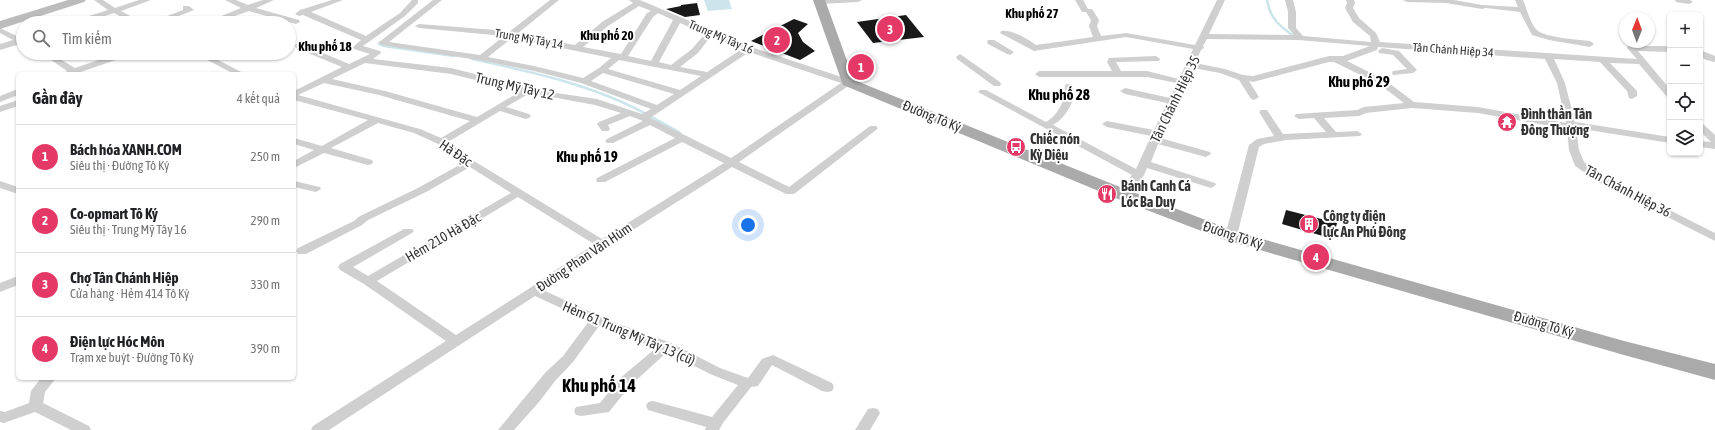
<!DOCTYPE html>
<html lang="vi">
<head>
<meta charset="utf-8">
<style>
	body { margin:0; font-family:"Asap Condensed",sans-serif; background:#f2f2f2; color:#202124 }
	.controls { position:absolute; right:12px; top:12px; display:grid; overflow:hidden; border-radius:6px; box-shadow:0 1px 3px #0004 }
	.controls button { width:36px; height:36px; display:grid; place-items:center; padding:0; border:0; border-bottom:1px solid #e0e0e0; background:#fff; color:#202124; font:20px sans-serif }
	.compass { position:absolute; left:1619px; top:12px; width:36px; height:36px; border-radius:50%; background:#fff; box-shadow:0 1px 3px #0004; rotate:1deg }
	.you { position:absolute; left:748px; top:225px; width:14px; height:14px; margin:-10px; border:3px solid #fff; border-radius:50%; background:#1a73e8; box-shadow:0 0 0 6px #1a73e833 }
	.badge { display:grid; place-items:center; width:26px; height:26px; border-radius:50%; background:#e43966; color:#fff; font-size:13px; font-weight:700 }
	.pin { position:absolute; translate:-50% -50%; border:2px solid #fff; box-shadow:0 1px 4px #0006 }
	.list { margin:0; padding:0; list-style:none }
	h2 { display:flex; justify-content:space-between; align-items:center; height:52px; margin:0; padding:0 16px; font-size:17px }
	h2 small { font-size:13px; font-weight:400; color:#757577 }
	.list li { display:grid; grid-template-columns:26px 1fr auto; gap:12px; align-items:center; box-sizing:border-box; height:64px; padding:0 16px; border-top:1px solid #e0e0e0 }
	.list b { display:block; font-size:15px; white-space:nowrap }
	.list p { margin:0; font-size:13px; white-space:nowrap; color:#757577 }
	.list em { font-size:13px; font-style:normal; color:#757577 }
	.icon { flex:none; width:22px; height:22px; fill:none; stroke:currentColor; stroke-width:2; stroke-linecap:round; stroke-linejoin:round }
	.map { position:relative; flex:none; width:1715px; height:430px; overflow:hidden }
	.search { position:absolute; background:#fff; box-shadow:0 1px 3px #0004; left:16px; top:16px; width:280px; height:44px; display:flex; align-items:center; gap:10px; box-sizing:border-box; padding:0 14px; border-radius:22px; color:#757577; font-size:15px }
	.panel { position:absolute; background:#fff; box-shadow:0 1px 3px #0004; left:16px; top:72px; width:280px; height:308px; border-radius:6px }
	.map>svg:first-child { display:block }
	.water { fill:#cbe5eb }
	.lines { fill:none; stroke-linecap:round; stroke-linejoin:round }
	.stream-far1 { stroke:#cbe5eb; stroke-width:2.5 }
	.stream { stroke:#cbe5eb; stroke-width:3 }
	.building { fill:#191919 }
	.minor { fill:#cfcfcf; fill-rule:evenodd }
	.secondary { fill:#bcbcbc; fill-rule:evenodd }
	.primary { fill:#aaa; fill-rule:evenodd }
	.labels { text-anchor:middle; stroke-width:4; stroke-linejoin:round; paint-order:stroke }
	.far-street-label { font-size:12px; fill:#323232; stroke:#fff }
	.far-neighbourhood-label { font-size:13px; font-weight:bold; fill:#000; stroke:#fff }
	.street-label { font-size:14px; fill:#323232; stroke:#fff }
	.poi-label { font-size:14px; font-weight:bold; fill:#323232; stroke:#fff; text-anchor:start }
	.neighbourhood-label { font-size:15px; font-weight:bold; fill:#000; stroke:#fff }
	.near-neighbourhood-label { font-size:18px; font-weight:bold; fill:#000; stroke:#fff }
</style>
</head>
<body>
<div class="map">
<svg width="1715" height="430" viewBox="0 0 1715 430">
	<rect width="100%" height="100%" fill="#fff"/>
	<path class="water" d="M704 0H729L732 9 708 11Z"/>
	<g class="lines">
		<g class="stream-far1">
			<path d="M1267 0C1270 18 1279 26 1294 36"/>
			<path d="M381 42 379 44 384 46 454 56"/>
			<path d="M472 59C532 72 594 85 648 115"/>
		</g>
		<path class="stream" d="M646 114 680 133"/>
	</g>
	<g class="building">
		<path d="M697 3 700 15 685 17 666 9 681 6V5Z"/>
		<path d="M906 15 924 37 873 43 857 22Z"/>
		<path d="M794 19 808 24 798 33 803 42 815 51 800 60 751 41Z"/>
		<path d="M1286 210 1337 223 1333 239 1282 224Z"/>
	</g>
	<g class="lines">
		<g class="minor">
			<path d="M94 0H103L115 8 139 0H151L121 11 143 23H133L114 13 84 23H72L73 21 108 10Z"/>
			<path d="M225 0H236L248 5 263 0H274L256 8 299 20 300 22 296 24 249 11 215 23H204L241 8Z"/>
			<path d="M332 0H343L311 12 366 36 400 13 412 0H418V3L405 16 363 46 380 51 381 53 373 59 451 68 543 91 597 99 642 114 651 109 581 83 534 71 484 61 382 45 378 43 433 0H442L389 42 480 55 504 36 419 28 415 26 419 24 496 30 509 32 550 0H559L517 34 575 45 602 22 633 3 629 0H640L751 47 851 80 852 82 851 84 739 162 789 187 870 126H876L878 128 876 130 794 194H786L732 167 606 247 543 290 608 320 671 343 720 368 748 378 762 359 773 355 832 383 834 387 832 391 827 392 822 391 772 365 758 386 751 387 723 423 719 430H705L706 427 648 410 646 406 648 402 653 401 712 417 738 385 710 374 667 352 629 387 609 412 581 416 576 415 574 411 576 407 600 403 619 379 656 348 599 326 573 362 555 381 539 402 514 430H498L545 373 563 356 589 321 535 296 329 430H311L313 426 446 341 364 284 340 270 338 267 340 264 404 229H412L414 231 412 233 353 267 368 276 511 193 470 167 426 192 368 220 362 225 306 254H298L296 251 298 248 354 221 360 216 418 188 463 163 438 144 414 133 378 123 331 148 372 160 373 162 372 164 368 165 324 153 294 168V161L314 150 294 144V138L322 146 368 120 294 100V91L342 67 296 48 295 46 296 44H302L349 64 370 54 354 49 353 47 361 40 303 15 299 16 295 14 300 10ZM639 6 651 11 647 13 621 54 583 47 608 26ZM658 13 673 20 651 61 628 56 653 17ZM680 23 705 34 692 49 671 65 659 62ZM711 36 742 49 707 72 680 67 698 53ZM512 38 611 58 599 68 583 78 534 66 488 57ZM749 52 841 83 731 158 650 118ZM619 60 701 76 680 90 608 69ZM365 63 451 74 521 91 477 117 385 91 332 79ZM603 73 674 94 657 105 591 81ZM324 83 379 95 470 121 441 138 420 129 298 95ZM530 93 595 105 621 113 599 122 597 124 602 131H608L610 129 608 125 630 116 643 121 607 139 605 141 607 143H613L650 125 675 138 597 178 596 180 597 182H605L682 142 724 163 602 239 474 161 448 142 500 111 526 119 529 118 531 116 529 114 506 107ZM518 197 594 244 530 288 456 335 377 281Z"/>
			<path d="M817 0H862L858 2 820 4H817Z"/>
			<path d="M1075 0H1083L1088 9H1092L1099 20 1097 26 1101 36 1126 33 1195 45 1217 0H1225L1209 34 1294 35 1288 28V12L1285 0H1293L1296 12V28L1303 36 1371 42 1370 36 1353 22 1345 8 1347 3 1346 0H1354L1355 3 1353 8 1359 18 1376 33 1380 42 1637 59 1627 48 1628 46H1670V52L1638 51 1670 89V98L1667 97 1639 64 1610 63 1637 91V96L1632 99 1629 98 1627 91 1600 62 1554 59 1565 83 1575 122 1670 137V143L1576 128 1579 150 1584 162 1608 179 1715 233V241L1600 183 1575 166 1569 150 1567 129 1478 113 1412 108 1366 113 1359 116 1324 118 1336 132 1357 131 1362 134 1360 136 1286 140 1264 144 1259 147 1237 236 1235 238H1227L1225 236 1249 145 1257 139 1274 136 1259 112 1261 110H1267L1283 134 1326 132 1314 118 1299 119 1294 116 1296 114 1357 110 1364 107 1404 103 1379 84 1334 62H1329L1253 82 1249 81 1259 97 1254 100 1251 99 1239 80 1220 73 1193 68 1160 138 1210 152 1211 154 1206 157 1158 144 1151 162 1215 183 1216 185 1211 188 1147 168 1144 175 1128 197H1120L1119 195 1132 175 978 92 980 90H986L1046 122C1058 115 1066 100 1065 86L1066 84H1072C1079 98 1065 119 1053 125L1136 169 1151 136 1107 127 1102 124 1107 121 1154 130 1167 103 1125 94 1120 91 1125 88 1170 98 1177 83 1147 77H1039L1035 74 1039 71H1112L1107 62 1109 58 1156 56 1160 59 1159 61 1116 62 1121 71H1147L1179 79 1193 49 1126 37 1034 51 1000 33 1001 31C1012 29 1027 39 1036 45L1093 37 1089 26 1091 20 1086 12H1082ZM1207 39 1298 40 1370 46 1343 56H1329L1253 76 1243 75 1225 69 1195 63 1201 50 1204 48 1203 46ZM1378 47 1545 59 1557 83 1566 123 1478 107 1414 102 1385 80 1347 61 1377 50Z"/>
			<path d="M1403 0H1454L1482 5 1518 7 1515 0H1523C1527 9 1530 24 1538 31 1545 37 1579 40 1590 41L1594 44 1590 47 1549 40 1532 35 1520 12 1486 8 1482 9 1446 3 1407 2Z"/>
			<path d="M1675 0H1690L1693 2 1689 4 1676 2Z"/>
			<path d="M183 6H189L194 10 161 23H149L183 10Z"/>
			<path d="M0 28 23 39V44H20L0 50V44L13 40 0 33Z"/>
			<path d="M988 40H994L1014 52 1010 55 1007 54 988 44 987 42Z"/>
			<path d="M1382 48 1399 51 1417 70 1413 73 1393 75 1392 73 1393 71 1407 69 1393 55 1379 53 1378 51Z"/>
			<path d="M1700 50 1715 56V62L1706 60 1700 56Z"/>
			<path d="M41 53H51L54 55 60 53H72L60 59 75 68 119 53H131L130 55 81 72 82 74H63L67 71Z"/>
			<path d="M194 53H205L245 74H234Z"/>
			<path d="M960 54 1000 82 1001 84 1000 86H994L957 59 956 57Z"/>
			<path d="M18 89V95L0 102V96Z"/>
			<path d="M18 100V106L0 112V106Z"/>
			<path d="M1700 123 1703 124 1715 135V149L1700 147V141L1711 142 1700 131Z"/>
			<path d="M0 181 18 187V194L0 188Z"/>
			<path d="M294 181 320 187 321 189 316 192 294 187Z"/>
			<path d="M18 276V285L0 292V283Z"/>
			<path d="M41 378H56L45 392 43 403 89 426 91 430H71L35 412 4 423 0 422V411L5 412 29 403 31 391Z"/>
			<path d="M873 408 878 409 880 413 870 430H855L868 409Z"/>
		</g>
		<path class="secondary" d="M68 0H86L84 2 0 29V21Z"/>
		<path class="primary" d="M813 0H825L854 80 1130 191 1237 232 1624 341 1715 364V380L1624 355 1225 240 1118 199 843 85Z"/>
	</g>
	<defs>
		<g id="temple-disc" transform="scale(1)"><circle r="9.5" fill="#e43966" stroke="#fff"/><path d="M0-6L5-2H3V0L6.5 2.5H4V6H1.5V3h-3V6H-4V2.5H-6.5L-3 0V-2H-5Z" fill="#fff"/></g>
		<g id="bus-disc" transform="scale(1)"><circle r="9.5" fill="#e43966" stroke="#fff"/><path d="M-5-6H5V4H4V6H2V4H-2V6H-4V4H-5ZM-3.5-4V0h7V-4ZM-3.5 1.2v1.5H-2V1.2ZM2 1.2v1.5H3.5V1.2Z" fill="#fff"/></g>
		<g id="restaurant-disc" transform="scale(1)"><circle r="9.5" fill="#e43966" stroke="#fff"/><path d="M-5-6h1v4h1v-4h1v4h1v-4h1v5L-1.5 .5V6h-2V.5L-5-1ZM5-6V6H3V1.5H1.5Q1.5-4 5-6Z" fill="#fff"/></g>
		<g id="building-disc" transform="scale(1)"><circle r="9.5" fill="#e43966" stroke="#fff"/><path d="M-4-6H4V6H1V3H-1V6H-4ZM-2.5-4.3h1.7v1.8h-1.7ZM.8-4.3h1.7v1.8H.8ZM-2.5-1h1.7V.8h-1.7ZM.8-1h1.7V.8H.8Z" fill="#fff"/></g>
	</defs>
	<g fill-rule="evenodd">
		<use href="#temple-disc" x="1507" y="122"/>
		<use href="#bus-disc" x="1016" y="147"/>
		<use href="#restaurant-disc" x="1107" y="194"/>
		<use href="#building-disc" x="1309" y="224"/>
	</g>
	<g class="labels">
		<g class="far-street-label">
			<text transform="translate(721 37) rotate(23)" y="4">Trung Mỹ Tây 16</text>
			<text transform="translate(529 39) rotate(10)" y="4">Trung Mỹ Tây 14</text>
			<text transform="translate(1453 50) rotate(4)" y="4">Tân Chánh Hiệp 34</text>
		</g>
		<g class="far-neighbourhood-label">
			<text x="1032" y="18">Khu phố 27</text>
			<text x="607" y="40">Khu phố 20</text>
			<text x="325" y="51">Khu phố 18</text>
		</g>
		<g class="street-label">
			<text transform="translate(515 86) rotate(13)" y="5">Trung Mỹ Tây 12</text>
			<text transform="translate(1175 99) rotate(-64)" y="5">Tân Chánh Hiệp 35</text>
			<text transform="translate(932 116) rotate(22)" y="5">Đường Tô Ký</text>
			<text transform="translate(456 153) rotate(34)" y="5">Hà Đặc</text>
			<text transform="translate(1628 191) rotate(28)" y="5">Tân Chánh Hiệp 36</text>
			<text transform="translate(1233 235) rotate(18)" y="5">Đường Tô Ký</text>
			<text transform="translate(443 237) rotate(-30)" y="5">Hẻm 210 Hà Đặc</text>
			<text transform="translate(584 257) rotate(-34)" y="5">Đường Phan Văn Hùm</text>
			<text transform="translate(1544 324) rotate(16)" y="5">Đường Tô Ký</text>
			<text transform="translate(629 333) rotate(23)" y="5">Hẻm 61 Trung Mỹ Tây 13 (cũ)</text>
		</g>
		<g class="poi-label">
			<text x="1521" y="119">Đình thần Tân<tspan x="1521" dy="16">Đông Thượng</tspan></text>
			<text x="1030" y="144">Chiếc nón<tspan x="1030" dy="16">Kỳ Diệu</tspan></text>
			<text x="1121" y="191">Bánh Canh Cá<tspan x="1121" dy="16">Lóc Ba Duy</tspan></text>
			<text x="1323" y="221">Công ty điện<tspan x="1323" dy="16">lực An Phú Đông</tspan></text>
		</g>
		<g class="neighbourhood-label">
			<text x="1359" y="87">Khu phố 29</text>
			<text x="1059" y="100">Khu phố 28</text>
			<text x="587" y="162">Khu phố 19</text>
		</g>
		<g class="near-neighbourhood-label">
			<text x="599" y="392">Khu phố 14</text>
		</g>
	</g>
</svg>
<div class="controls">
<button>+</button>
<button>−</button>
<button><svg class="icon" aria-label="locate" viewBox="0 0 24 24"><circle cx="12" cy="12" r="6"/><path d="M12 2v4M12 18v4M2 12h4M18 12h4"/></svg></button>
<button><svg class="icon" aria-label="layers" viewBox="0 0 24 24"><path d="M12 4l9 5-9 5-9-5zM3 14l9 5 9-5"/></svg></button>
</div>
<svg class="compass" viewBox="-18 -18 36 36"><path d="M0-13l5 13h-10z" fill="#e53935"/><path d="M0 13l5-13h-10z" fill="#757577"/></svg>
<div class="you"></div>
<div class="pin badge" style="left:861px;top:67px">1</div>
<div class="pin badge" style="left:777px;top:40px">2</div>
<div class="pin badge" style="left:890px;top:29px">3</div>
<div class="pin badge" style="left:1316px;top:257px">4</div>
<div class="search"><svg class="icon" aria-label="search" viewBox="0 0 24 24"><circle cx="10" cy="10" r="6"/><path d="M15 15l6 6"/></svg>Tìm kiếm</div>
<section class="panel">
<h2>Gần đây<small>4 kết quả</small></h2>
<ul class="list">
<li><span class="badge">1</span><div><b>Bách hóa XANH.COM</b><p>Siêu thị · Đường Tô Ký</p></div><em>250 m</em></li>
<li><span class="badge">2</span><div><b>Co-opmart Tô Ký</b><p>Siêu thị · Trung Mỹ Tây 16</p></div><em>290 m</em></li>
<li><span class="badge">3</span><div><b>Chợ Tân Chánh Hiệp</b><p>Cửa hàng · Hẻm 414 Tô Ký</p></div><em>330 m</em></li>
<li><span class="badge">4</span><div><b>Điện lực Hóc Môn</b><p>Trạm xe buýt · Đường Tô Ký</p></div><em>390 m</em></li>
</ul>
</section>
</div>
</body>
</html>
